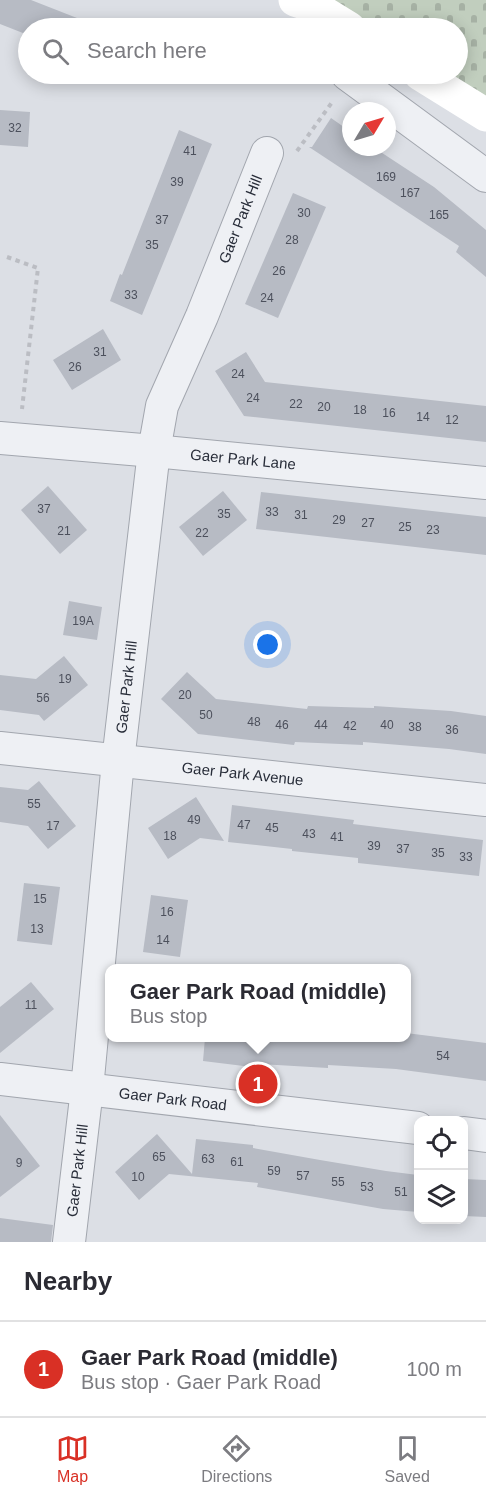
<!DOCTYPE html>
<html lang="en">
<head>
<meta charset="utf-8">
<style>
	body { margin:0; font-family:Helvetica,sans-serif; background:#f2f2f3; color:#2b2b33 }
	.controls { position:absolute; right:18px; bottom:18px; display:grid; overflow:hidden; border-radius:12px; box-shadow:0 3px 15px #0003 }
	.controls button { width:54px; height:54px; display:grid; place-items:center; padding:0; border:0; border-bottom:2px solid #e1e1e2; background:#fff; color:#2b2b33; font:30px sans-serif }
	.compass { position:absolute; left:342px; top:102px; width:54px; height:54px; border-radius:50%; background:#fff; box-shadow:0 3px 15px #0003; rotate:52deg }
	.you { position:absolute; left:268px; top:645px; width:21px; height:21px; margin:-15px; border:4px solid #fff; border-radius:50%; background:#1a73e8; box-shadow:0 0 0 9px #1a73e833 }
	.badge { display:grid; place-items:center; width:39px; height:39px; border-radius:50%; background:#d93025; color:#fff; font-size:20px; font-weight:700 }
	.pin { position:absolute; translate:-50% -50%; border:3px solid #fff; box-shadow:0 2px 6px #0006 }
	.popup { position:absolute; left:105px; top:964px; width:306px; height:78px; box-sizing:border-box; display:grid; place-content:center; border-radius:12px; background:#fff; filter:drop-shadow(0 2px 4px #0005); font-size:20px; white-space:nowrap; color:#7c7c81 }
	.popup b { font-size:22px; color:#2b2b33 }
	.popup::after { content:''; position:absolute; left:50%; top:100%; margin-left:-12px; border:12px solid transparent; border-top-color:#fff }
	.list { margin:0; padding:0; list-style:none }
	h2 { display:flex; justify-content:space-between; align-items:center; height:78px; margin:0; padding:0 24px; font-size:26px }
	h2 small { font-size:20px; font-weight:400; color:#7c7c81 }
	.list li { display:grid; grid-template-columns:39px 1fr auto; gap:18px; align-items:center; box-sizing:border-box; height:96px; padding:0 24px; border-top:2px solid #e1e1e2 }
	.list b { display:block; font-size:22px; white-space:nowrap }
	.list p { margin:0; font-size:20px; white-space:nowrap; color:#7c7c81 }
	.list em { font-size:20px; font-style:normal; color:#7c7c81 }
	.icon { flex:none; width:33px; height:33px; fill:none; stroke:currentColor; stroke-width:2; stroke-linecap:round; stroke-linejoin:round }
	.map { position:relative; flex:none; width:486px; height:1242px; overflow:hidden }
	.search { position:absolute; background:#fff; box-shadow:0 3px 15px #0003; left:18px; right:18px; top:18px; height:66px; display:flex; align-items:center; gap:15px; box-sizing:border-box; padding:0 21px; border-radius:33px; color:#7c7c81; font-size:22px }
	.sheet { height:174px; background:#fff }
	nav { display:flex; justify-content:space-around; align-items:center; box-sizing:border-box; height:84px; border-top:2px solid #e1e1e2; background:#fff; font-size:16px; color:#7c7c81 }
	nav a { display:grid; justify-items:center; gap:3px }
	nav .on { color:#d93025 }
	.map>svg:first-child { display:block }
	.cemetery { fill:url(#cemetery-stones) }
	.building { fill:#b7bbc4 }
	.lines { fill:none; stroke-linecap:round; stroke-linejoin:round }
	.street-casing { stroke:#a2a6ae; stroke-width:34 }
	.path { stroke:#bbbdc3; stroke-width:4; stroke-dasharray:4.5 4.5; stroke-linecap:butt }
	.street { stroke:#eef0f4; stroke-width:32 }
	.secondary { stroke:#fff; stroke-width:33 }
	.labels { text-anchor:middle; stroke-width:6; stroke-linejoin:round; paint-order:stroke }
	.number-label { font-size:12px; fill:#4c505c }
	.street-label { font-size:15px; fill:#282d39; stroke:#ebeef3 }
</style>
</head>
<body>
<div class="map">
<svg width="486" height="1242" viewBox="0 0 486 1242">
	<defs>
		<pattern id="cemetery-stones" width="16" height="16" patternUnits="userSpaceOnUse" patternTransform="scale(1.5)"><rect width="16" height="16" fill="#c1cebe"/><path d="M2 7V4a2 2 0 0 1 4 0v3zM10 15v-3a2 2 0 0 1 4 0v3z" fill="#a6b1a4"/></pattern>
	</defs>
	<rect width="100%" height="100%" fill="#dcdfe5"/>
	<path class="cemetery" d="M315 0H486V115L420 74H458V28H349Z"/>
	<g class="building">
		<path d="M0 0H31L100 27V28H28V35L0 24Z"/>
		<path d="M0 110 30 112 28 147 0 145Z"/>
		<path d="M331 118 351 132V147H373L434 187 486 230V277L456 252 459 246 309 147H312Z"/>
		<path d="M179 130 212 144 142 315 110 301 120 274 122 275Z"/>
		<path d="M293 193 326 207 278 318 245 304Z"/>
		<path d="M103 329 121 360 72 390 53 360Z"/>
		<path d="M246 352 265 382 486 406V442L244 416 215 371Z"/>
		<path d="M48 486 87 530 60 554 21 510Z"/>
		<path d="M223 491 247 520 203 556 179 527Z"/>
		<path d="M261 492 486 517V555L256 529Z"/>
		<path d="M69 601 102 607 97 640 63 635Z"/>
		<path d="M64 656 88 685 44 721 39 715 0 710V675L36 679Z"/>
		<path d="M187 672 216 699 307 709 308 706 374 708V706L451 711 486 716V754L449 749 363 742V745L295 742 294 745 198 734 161 699Z"/>
		<path d="M39 781 76 826 48 849 28 826 0 822V787L28 790Z"/>
		<path d="M196 797 224 841 200 838 168 859 148 828Z"/>
		<path d="M232 805 354 820 353 824 483 840 479 876 358 863V858L292 851V849L228 842Z"/>
		<path d="M24 883 60 887 52 945 17 941Z"/>
		<path d="M151 895 188 900 180 957 143 952Z"/>
		<path d="M31 982 54 1009 0 1053V1007Z"/>
		<path d="M406 1033 486 1043V1081L396 1069 328 1065V1068L260 1064V1068L203 1061 205 1038H406Z"/>
		<path d="M0 1115 40 1166 0 1197Z"/>
		<path d="M157 1134 192 1174 196 1139 253 1145V1148L320 1160 386 1171 418 1175V1212L383 1209 321 1198 257 1187 258 1183 169 1174 139 1200 115 1172Z"/>
		<path d="M464 1179 486 1180V1217L464 1216Z"/>
		<path d="M0 1218 53 1225 51 1242H0Z"/>
	</g>
	<g class="lines">
		<g class="street-casing">
			<g id="street">
				<path d="M347 74 486 176"/>
				<path id="s1" d="M0 438 154 451 486 483"/>
				<path id="s2" d="M0 748 486 800"/>
				<path id="s3" d="M0 1079 418 1128"/>
				<path d="M464 1133 486 1136"/>
				<path id="s4" d="M69 1242 87 1089 118 761 154 451 162 406 202 316 267 153"/>
			</g>
		</g>
		<g class="path">
			<path d="M297 151 333 101"/>
			<path d="M7 257 38 268 22 409"/>
		</g>
		<use href="#street" class="street"/>
		<g class="secondary">
			<path d="M295 0 313 6 349 28"/>
			<path d="M420 74 486 115"/>
		</g>
	</g>
	<g class="labels">
		<g class="number-label">
			<text x="15" y="132">32</text>
			<text x="190" y="155">41</text>
			<text x="386" y="181">169</text>
			<text x="177" y="186">39</text>
			<text x="410" y="197">167</text>
			<text x="304" y="217">30</text>
			<text x="439" y="219">165</text>
			<text x="162" y="224">37</text>
			<text x="292" y="244">28</text>
			<text x="152" y="249">35</text>
			<text x="279" y="275">26</text>
			<text x="131" y="299">33</text>
			<text x="267" y="302">24</text>
			<text x="100" y="356">31</text>
			<text x="75" y="371">26</text>
			<text x="238" y="378">24</text>
			<text x="253" y="402">24</text>
			<text x="296" y="408">22</text>
			<text x="324" y="411">20</text>
			<text x="360" y="414">18</text>
			<text x="389" y="417">16</text>
			<text x="423" y="421">14</text>
			<text x="452" y="424">12</text>
			<text x="44" y="513">37</text>
			<text x="272" y="516">33</text>
			<text x="224" y="518">35</text>
			<text x="301" y="519">31</text>
			<text x="339" y="524">29</text>
			<text x="368" y="527">27</text>
			<text x="405" y="531">25</text>
			<text x="433" y="534">23</text>
			<text x="64" y="535">21</text>
			<text x="202" y="537">22</text>
			<text x="83" y="625">19A</text>
			<text x="65" y="683">19</text>
			<text x="185" y="699">20</text>
			<text x="43" y="702">56</text>
			<text x="206" y="719">50</text>
			<text x="254" y="726">48</text>
			<text x="282" y="729">46</text>
			<text x="321" y="729">44</text>
			<text x="387" y="729">40</text>
			<text x="350" y="730">42</text>
			<text x="415" y="731">38</text>
			<text x="452" y="734">36</text>
			<text x="34" y="808">55</text>
			<text x="194" y="824">49</text>
			<text x="244" y="829">47</text>
			<text x="53" y="830">17</text>
			<text x="272" y="832">45</text>
			<text x="309" y="838">43</text>
			<text x="170" y="840">18</text>
			<text x="337" y="841">41</text>
			<text x="374" y="850">39</text>
			<text x="403" y="853">37</text>
			<text x="438" y="857">35</text>
			<text x="466" y="861">33</text>
			<text x="40" y="903">15</text>
			<text x="167" y="916">16</text>
			<text x="37" y="933">13</text>
			<text x="163" y="944">14</text>
			<text x="31" y="1009">11</text>
			<text x="443" y="1060">54</text>
			<text x="159" y="1161">65</text>
			<text x="208" y="1163">63</text>
			<text x="237" y="1166">61</text>
			<text x="19" y="1167">9</text>
			<text x="274" y="1175">59</text>
			<text x="303" y="1180">57</text>
			<text x="138" y="1181">10</text>
			<text x="338" y="1186">55</text>
			<text x="367" y="1191">53</text>
			<text x="401" y="1196">51</text>
		</g>
		<g class="street-label">
			<text dy="5" stroke="none"><textPath href="#s4" startOffset="1044">Gaer Park Hill</textPath></text>
			<text dy="5" stroke="none"><textPath href="#s1" startOffset="244">Gaer Park Lane</textPath></text>
			<text dy="5" stroke="none"><textPath href="#s4" startOffset="558">Gaer Park Hill</textPath></text>
			<text dy="5" stroke="none"><textPath href="#s2" startOffset="244">Gaer Park Avenue</textPath></text>
			<text dy="5" stroke="none"><textPath href="#s3" startOffset="174">Gaer Park Road</textPath></text>
			<text dy="5" stroke="none"><textPath href="#s4" startOffset="72">Gaer Park Hill</textPath></text>
		</g>
	</g>
</svg>
<div class="controls">
<button><svg class="icon" aria-label="locate" viewBox="0 0 24 24"><circle cx="12" cy="12" r="6"/><path d="M12 2v4M12 18v4M2 12h4M18 12h4"/></svg></button>
<button><svg class="icon" aria-label="layers" viewBox="0 0 24 24"><path d="M12 4l9 5-9 5-9-5zM3 14l9 5 9-5"/></svg></button>
</div>
<svg class="compass" viewBox="-18 -18 36 36"><path d="M0-13l5 13h-10z" fill="#e53935"/><path d="M0 13l5-13h-10z" fill="#7c7c81"/></svg>
<div class="you"></div>
<div class="pin badge" style="left:258px;top:1084px">1</div>
<div class="popup"><b>Gaer Park Road (middle)</b>Bus stop</div>
<div class="search"><svg class="icon" aria-label="search" viewBox="0 0 24 24"><circle cx="10" cy="10" r="6"/><path d="M15 15l6 6"/></svg>Search here</div>
</div>
<section class="sheet">
<h2>Nearby<small></small></h2>
<ul class="list">
<li><span class="badge">1</span><div><b>Gaer Park Road (middle)</b><p>Bus stop · Gaer Park Road</p></div><em>100 m</em></li>
</ul>
</section>
<nav>
<a class="on"><svg class="icon" aria-label="map" viewBox="0 0 24 24"><path d="M3 6l6-2 6 2 6-2v14l-6 2-6-2-6 2zM9 4v14M15 6v14"/></svg>Map</a>
<a><svg class="icon" aria-label="directions" viewBox="0 0 24 24"><path d="M12 3l9 9-9 9-9-9zM9 14v-3h6M13 9l2 2-2 2"/></svg>Directions</a>
<a><svg class="icon" aria-label="saved" viewBox="0 0 24 24"><path d="M7 4h10v16l-5-4-5 4z"/></svg>Saved</a>
</nav>
</body>
</html>
